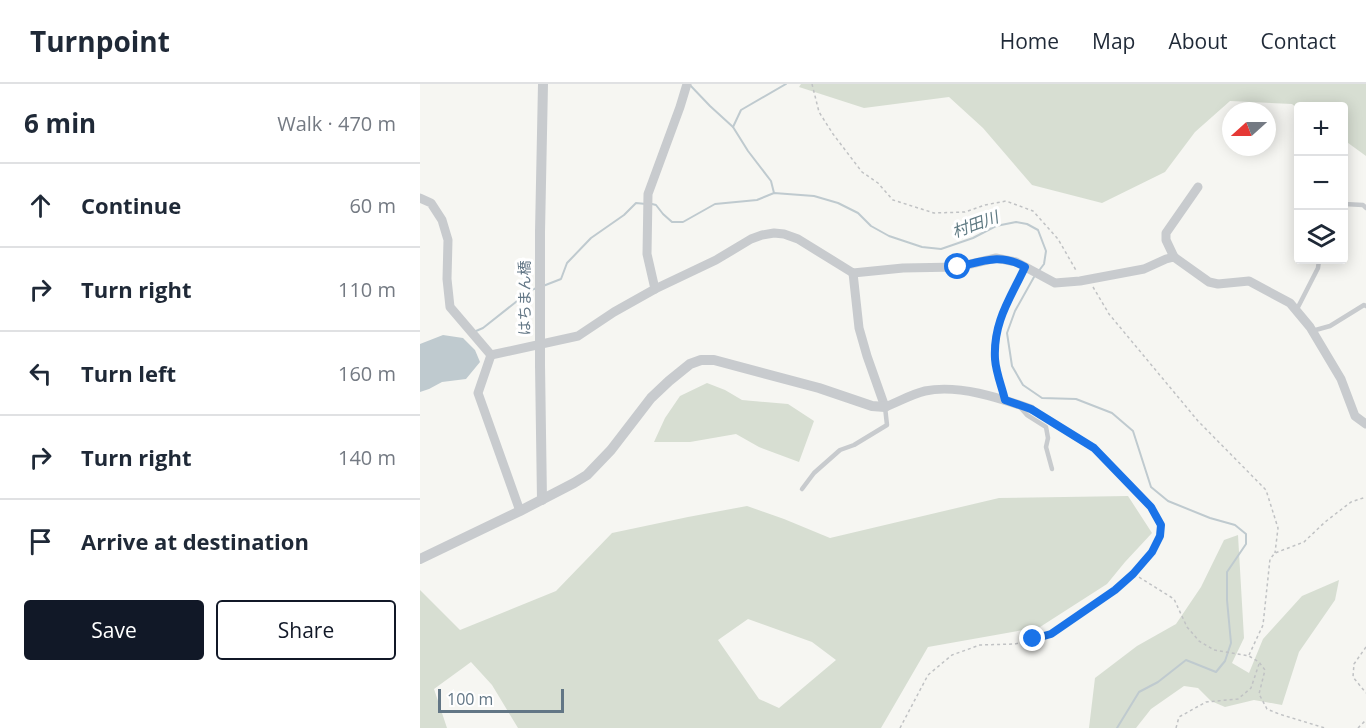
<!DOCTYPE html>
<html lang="en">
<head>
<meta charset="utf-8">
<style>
	body { margin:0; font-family:"Open Sans","Noto Sans JP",sans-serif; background:#f6f6f7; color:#1f2937 }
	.controls { position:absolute; right:18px; top:18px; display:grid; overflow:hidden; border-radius:6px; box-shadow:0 3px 15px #0003 }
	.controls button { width:54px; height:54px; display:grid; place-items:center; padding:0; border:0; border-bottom:2px solid #e0e1e3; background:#fff; color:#1f2937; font:30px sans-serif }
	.compass { position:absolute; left:802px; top:18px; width:54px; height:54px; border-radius:50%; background:#fff; box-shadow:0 3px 15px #0003; rotate:249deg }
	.scale { position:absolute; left:18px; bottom:15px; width:126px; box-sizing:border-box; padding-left:6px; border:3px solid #627685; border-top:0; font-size:16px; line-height:21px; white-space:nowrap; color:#627685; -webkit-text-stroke:4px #fff; paint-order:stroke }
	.stop { position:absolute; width:18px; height:18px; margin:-14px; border:4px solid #1a73e8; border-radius:50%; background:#fff }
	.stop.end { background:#1a73e8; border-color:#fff; box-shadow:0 2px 6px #0008 }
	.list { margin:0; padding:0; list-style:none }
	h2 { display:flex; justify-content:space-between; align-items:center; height:78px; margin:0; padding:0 24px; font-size:26px }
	h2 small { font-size:20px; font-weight:400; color:#747a83 }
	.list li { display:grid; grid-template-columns:39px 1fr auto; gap:18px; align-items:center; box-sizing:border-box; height:84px; padding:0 24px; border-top:2px solid #e0e1e3 }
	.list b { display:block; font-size:22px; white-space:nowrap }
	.list em { font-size:20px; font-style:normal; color:#747a83 }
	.actions { display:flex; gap:12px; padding:18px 24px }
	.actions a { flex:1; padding:14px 0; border:2px solid #111827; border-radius:6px; text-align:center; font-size:21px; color:#111827 }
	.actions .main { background:#111827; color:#fff }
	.icon { flex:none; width:33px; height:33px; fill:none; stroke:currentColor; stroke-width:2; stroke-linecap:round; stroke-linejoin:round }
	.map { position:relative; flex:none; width:946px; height:644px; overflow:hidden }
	header { display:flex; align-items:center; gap:36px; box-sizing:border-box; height:84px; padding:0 30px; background:#fff; border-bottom:2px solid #e0e1e3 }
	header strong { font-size:28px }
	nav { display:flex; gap:33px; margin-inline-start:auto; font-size:21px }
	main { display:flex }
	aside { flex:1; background:#fff }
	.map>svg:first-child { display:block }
	.green { fill:#d7ded2; fill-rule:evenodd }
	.water { fill:#bfcacf }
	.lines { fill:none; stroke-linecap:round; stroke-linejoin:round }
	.stream { stroke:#bfcacf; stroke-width:2 }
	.path { stroke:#c0c2c4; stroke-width:1.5; stroke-dasharray:3 3; stroke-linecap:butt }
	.service { stroke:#c8cbce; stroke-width:4.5 }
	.minor { stroke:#c8cbce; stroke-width:9 }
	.tertiary { stroke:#c8cbce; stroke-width:10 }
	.tertiary-bridge { stroke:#c8cbce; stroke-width:10 }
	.route { stroke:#1a73e8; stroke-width:8 }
	.labels { text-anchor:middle; stroke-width:6; stroke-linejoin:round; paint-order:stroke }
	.street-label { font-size:15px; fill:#627685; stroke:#fff }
	.water-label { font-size:16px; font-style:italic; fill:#5e7982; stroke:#fff }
</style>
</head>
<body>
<header>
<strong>Turnpoint</strong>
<nav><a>Home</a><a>Map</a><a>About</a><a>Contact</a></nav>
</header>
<main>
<aside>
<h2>6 min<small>Walk · 470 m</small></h2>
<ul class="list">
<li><svg class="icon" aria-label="ahead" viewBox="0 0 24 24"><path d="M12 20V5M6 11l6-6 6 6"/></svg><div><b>Continue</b></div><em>60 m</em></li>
<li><svg class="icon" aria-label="right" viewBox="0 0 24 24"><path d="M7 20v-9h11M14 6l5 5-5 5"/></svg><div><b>Turn right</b></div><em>110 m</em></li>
<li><svg class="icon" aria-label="left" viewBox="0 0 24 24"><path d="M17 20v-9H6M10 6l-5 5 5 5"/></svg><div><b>Turn left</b></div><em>160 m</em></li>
<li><svg class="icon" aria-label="right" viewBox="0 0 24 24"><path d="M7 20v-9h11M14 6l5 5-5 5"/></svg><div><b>Turn right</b></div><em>140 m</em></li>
<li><svg class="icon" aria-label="arrive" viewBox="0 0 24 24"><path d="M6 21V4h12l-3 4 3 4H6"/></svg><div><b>Arrive at destination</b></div></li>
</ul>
<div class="actions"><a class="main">Save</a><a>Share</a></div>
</aside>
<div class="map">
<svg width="946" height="644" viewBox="0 0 946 644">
	<rect width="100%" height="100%" fill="#f6f6f2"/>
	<g class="green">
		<path d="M381 0H946V72L924 56V22H878V25L872 20 810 17 775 48 745 88 682 119 612 101 563 44 529 13 444 24 379 3Z"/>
		<path d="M287 299 305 306 322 316 368 320 394 337 379 378 339 363 316 350 270 358H234L245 334 260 312Z"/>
		<path d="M708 412 732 449 705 478 687 500 620 543 508 563 461 644H98L72 601 51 578 14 605 27 644H0V506L40 546 136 507 192 449 268 433 327 422 364 435 410 454 579 414ZM328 535 392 558 416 576 359 624 339 615 298 556Z"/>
		<path d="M818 451 824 554 812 579 829 589 843 555 882 512 919 496 915 516 879 568 862 621 834 616 805 623 791 617 778 604 764 602 731 625 716 644H669L675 594 717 562 756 540 781 503 804 456Z"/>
	</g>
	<path class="water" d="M23 251 43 254 55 266 60 278 46 295 22 298 9 305 0 308V260Z"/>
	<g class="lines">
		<g class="stream">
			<path d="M269 0 290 22 313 43 328 67 351 97 354 109"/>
			<path d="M313 43 321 26 366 0"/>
			<path d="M232 120 236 121 243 130 252 138H263L295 120 337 116 354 109 394 112 418 119 438 129 451 142 469 152 502 163 521 165 553 154 576 142 596 138 607 140 618 146 626 167 624 180 618 188"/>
			<path d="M614 193 595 227 587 249 592 282 603 301 622 314 656 315 692 329 713 347 731 403 748 417 790 434 815 441 826 450V460L807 488V516L811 559 805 577 796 588 766 576 738 598 719 608 697 644"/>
			<path d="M123 202 141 195 147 179 171 154 204 131 216 119 226 120"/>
			<path d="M56 247 63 244 111 206 117 204"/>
		</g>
		<g class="path">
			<path d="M392 0 399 28 413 50 442 88 458 99 473 116 514 129 545 128 565 121 586 117 613 127 638 155 657 188"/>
			<path d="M673 203 689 230 778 337 846 406 858 444 855 469"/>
			<path d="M714 490 754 515 767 543 779 557 794 566 829 572 839 578 845 586 839 610 847 625 859 630 905 644"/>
			<path d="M946 563 934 580 933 593 946 609"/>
			<path d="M829 571 843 541 850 475 855 469 884 458 905 438 931 418 946 413"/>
			<path d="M480 644 508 591 532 571 560 561 595 560 631 550 695 505 713 490 732 468 740 452 741 441 731 422 673 364 618 329"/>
			<path d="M756 644 759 633 786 618 818 615 831 604 839 580"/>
			<path d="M938 644 946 636"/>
		</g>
		<g class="service">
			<path d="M924 120 943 121 946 124"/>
			<path d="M876 227 898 184 899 176"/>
			<path d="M892 247 910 242 944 221 946 222"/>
			<path d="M585 316C582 303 576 289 575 275 573 239 590 214 605 183"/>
			<path d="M600 323 607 331 626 343 628 354 626 363 632 385"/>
			<path d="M382 405 394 389 420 366 434 361 467 341 465 323"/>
		</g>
		<g class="minor">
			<path d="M0 114 11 119 22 136 28 156 27 195 30 223 71 271 158 252 194 228 235 205 296 176 331 155 342 151 354 149 364 150 378 155 433 189 483 184 538 183 576 174 596 178 635 199 660 197 724 185 746 175 754 173 789 198 798 200 829 197 870 219 890 243 921 295 935 332 946 340"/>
			<path d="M754 173 746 156V149L778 103"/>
			<path d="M433 189 439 244 447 272 465 323C478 318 492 310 505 307 538 300 580 314 611 325"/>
			<path d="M235 205 227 170 228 110 260 23 267 0"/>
			<path d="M71 271 58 309 100 427"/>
		</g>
		<g class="tertiary">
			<path d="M120 148 123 0"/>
			<path d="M120 281 122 416"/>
			<path d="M0 475 100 427 154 399 167 391 191 366 231 314 249 297 270 280 281 276H294L399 304 452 322 465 323"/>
		</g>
		<path class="tertiary-bridge" d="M120 281V148"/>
	</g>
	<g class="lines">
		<path class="route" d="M538 183C563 177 581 169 605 183 590 215 573 238 575 275 576 289 582 303 585 316L611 325 674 364 731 423 741 441 740 452 732 468 713 490 695 506 631 550 613 555"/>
	</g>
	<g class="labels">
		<g class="street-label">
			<text transform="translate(105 214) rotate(-90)" y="5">はちまん橋</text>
		</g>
		<g class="water-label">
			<text transform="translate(555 140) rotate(-20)" y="6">村田川</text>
		</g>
	</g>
</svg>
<div class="controls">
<button>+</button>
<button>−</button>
<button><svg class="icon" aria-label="layers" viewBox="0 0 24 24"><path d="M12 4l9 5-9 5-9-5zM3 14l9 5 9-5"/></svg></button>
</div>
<svg class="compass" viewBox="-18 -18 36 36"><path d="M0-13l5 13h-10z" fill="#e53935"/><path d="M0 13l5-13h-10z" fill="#747a83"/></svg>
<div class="scale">100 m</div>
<div class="stop" style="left:538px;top:183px"></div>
<div class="stop end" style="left:613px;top:555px"></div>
</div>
</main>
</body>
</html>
